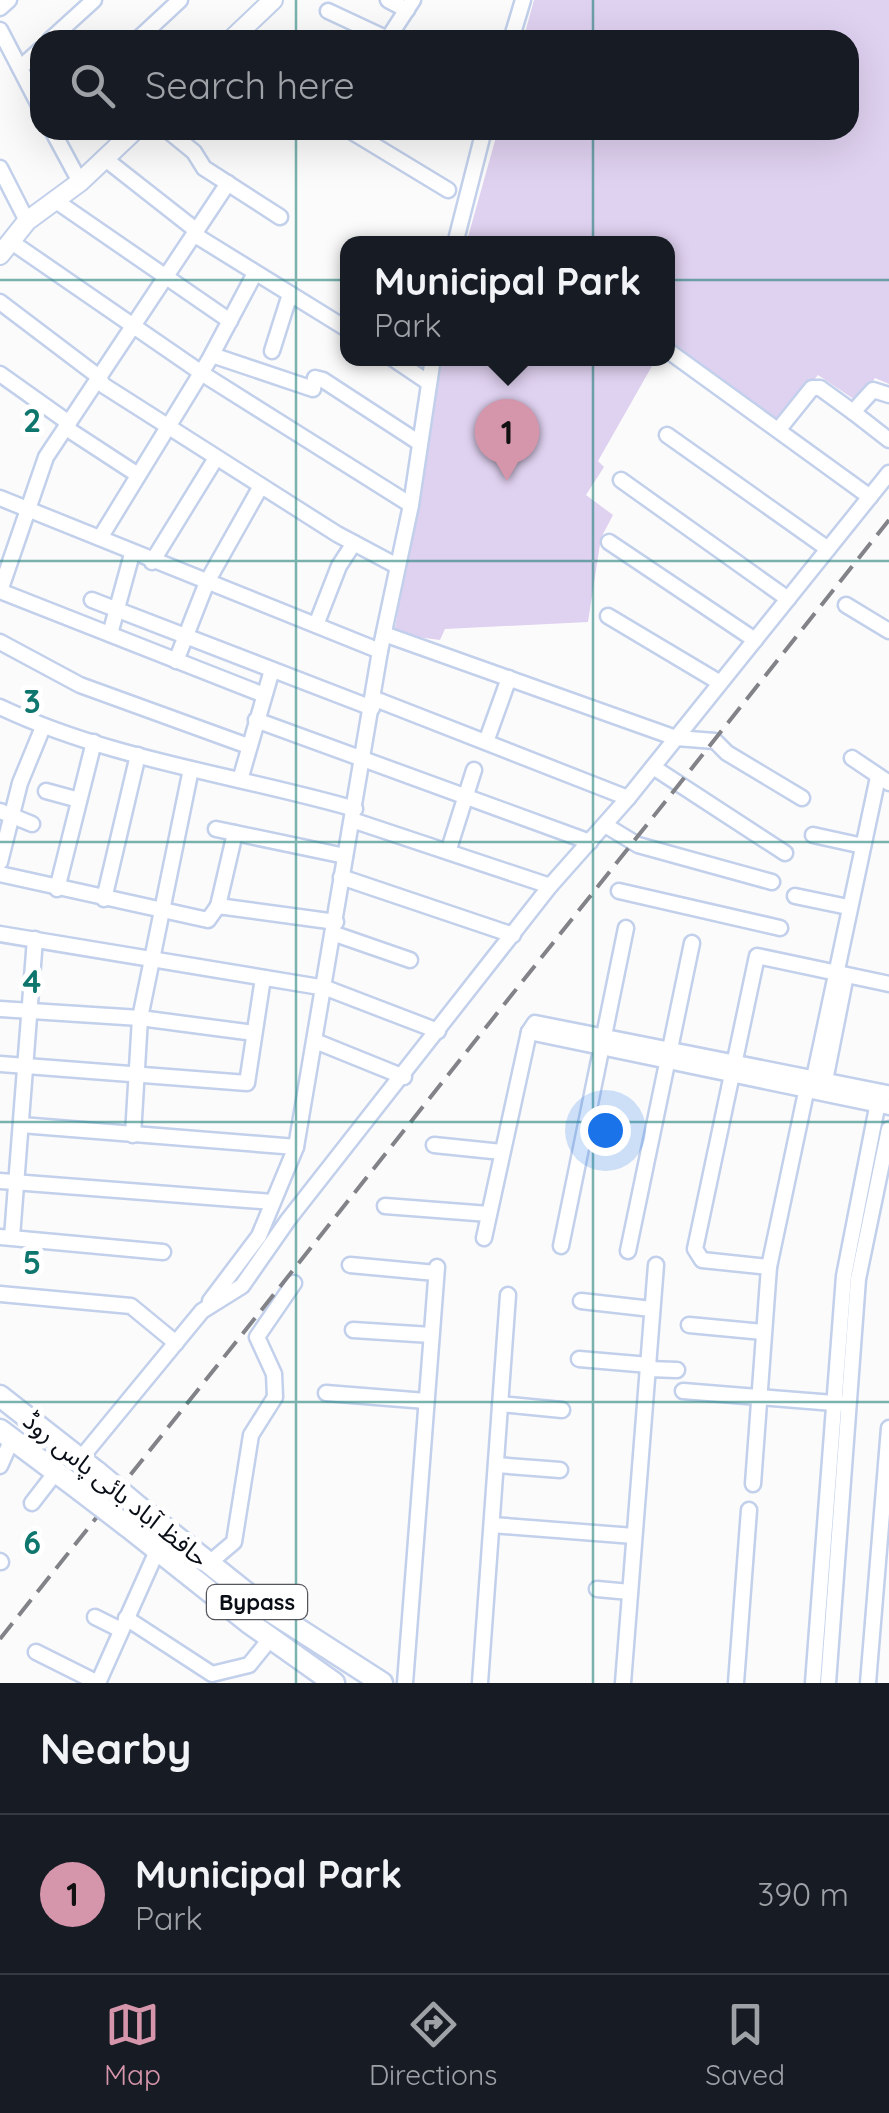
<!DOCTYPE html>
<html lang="en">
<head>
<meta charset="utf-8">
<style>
	body { margin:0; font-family:Quicksand,"Noto Sans Arabic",sans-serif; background:#20242c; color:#f1f3f6 }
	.you { position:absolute; left:605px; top:1130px; width:35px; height:35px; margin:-25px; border:8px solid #fff; border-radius:50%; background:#1a73e8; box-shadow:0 0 0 15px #1a73e833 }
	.badge { display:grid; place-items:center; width:65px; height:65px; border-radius:50%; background:#d595aa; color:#111; font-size:32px; font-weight:700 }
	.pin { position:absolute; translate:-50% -82px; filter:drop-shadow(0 2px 5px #0008) }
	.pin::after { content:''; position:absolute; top:52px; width:35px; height:30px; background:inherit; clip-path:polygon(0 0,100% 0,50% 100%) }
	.popup { position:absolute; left:340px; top:236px; width:335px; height:130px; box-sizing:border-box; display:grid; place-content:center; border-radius:20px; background:#171b24; filter:drop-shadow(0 2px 8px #0005); font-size:32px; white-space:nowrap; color:#9ea1a6 }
	.popup b { font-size:38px; color:#f1f3f6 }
	.popup::after { content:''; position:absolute; left:50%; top:100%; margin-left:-20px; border:20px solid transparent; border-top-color:#171b24 }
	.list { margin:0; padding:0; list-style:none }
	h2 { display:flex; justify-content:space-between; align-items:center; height:130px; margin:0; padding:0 40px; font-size:42px }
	h2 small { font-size:32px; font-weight:400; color:#9ea1a6 }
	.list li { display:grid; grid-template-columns:65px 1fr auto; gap:30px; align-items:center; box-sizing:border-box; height:160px; padding:0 40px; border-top:2px solid #363941 }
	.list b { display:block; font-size:38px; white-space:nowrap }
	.list p { margin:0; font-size:32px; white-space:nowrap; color:#9ea1a6 }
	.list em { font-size:32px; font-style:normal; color:#9ea1a6 }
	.icon { flex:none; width:55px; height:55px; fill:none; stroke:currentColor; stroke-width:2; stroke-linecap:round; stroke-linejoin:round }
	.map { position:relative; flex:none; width:889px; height:1683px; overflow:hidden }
	.search { position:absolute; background:#171b24; box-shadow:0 10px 40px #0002; left:30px; right:30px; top:30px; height:110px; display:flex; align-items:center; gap:25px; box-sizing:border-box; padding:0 35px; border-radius:30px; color:#9ea1a6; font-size:38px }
	.sheet { height:290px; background:#171b24 }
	nav { display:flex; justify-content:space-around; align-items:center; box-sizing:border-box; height:140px; border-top:2px solid #363941; background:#171b24; font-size:28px; color:#9ea1a6 }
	nav a { display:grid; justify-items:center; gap:5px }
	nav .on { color:#d595aa }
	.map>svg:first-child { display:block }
	.green { fill:#dfd1f0 }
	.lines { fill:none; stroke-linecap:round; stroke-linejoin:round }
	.minor-casing { stroke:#c2d0eb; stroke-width:19 }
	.major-casing { stroke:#c2d0eb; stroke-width:22 }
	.highway-casing { stroke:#c2d0eb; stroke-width:25 }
	.minor { stroke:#fff; stroke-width:14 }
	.major { stroke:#fff; stroke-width:18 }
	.highway { stroke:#fff; stroke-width:20 }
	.rail { stroke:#818388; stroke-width:4; stroke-dasharray:20 10; stroke-linecap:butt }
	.highway-bridge-casing { stroke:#c2d0eb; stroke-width:25; stroke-linecap:butt }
	.highway-bridge { stroke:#fff; stroke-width:20 }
	.grid { fill:none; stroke:#0f766e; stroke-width:2.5; stroke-opacity:0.55 }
	.labels { text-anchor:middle; stroke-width:10; stroke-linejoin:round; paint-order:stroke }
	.shield { fill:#fff; stroke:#54565d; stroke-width:2.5 }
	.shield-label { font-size:22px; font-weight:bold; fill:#0a0e17 }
	.street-label { font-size:25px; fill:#0a0e17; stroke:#fff }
	.grid-label { font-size:32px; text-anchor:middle; font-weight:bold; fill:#0f766e; stroke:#fff; stroke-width:10; stroke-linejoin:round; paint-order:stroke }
</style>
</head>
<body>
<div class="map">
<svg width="889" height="1683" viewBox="0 0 889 1683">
	<rect width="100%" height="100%" fill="#fbfbfb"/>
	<g class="green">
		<path d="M534 0H889V384L875 378 858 402 818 375 779 422 667 343V244H466L498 130H849V40H523Z"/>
		<path d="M439 359H656L598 461 604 467 586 495 613 515 601 538 588 622 445 629 440 640 394 634Z"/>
	</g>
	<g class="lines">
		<g class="minor-casing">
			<g id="minor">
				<path d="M388 0 407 10"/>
				<path d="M0 8 9 0"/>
				<path d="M328 11 388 39"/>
				<path d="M0 30 40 107"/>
				<path d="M50 40 94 0"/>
				<path d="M137 40 180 0"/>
				<path d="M387 40 413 0"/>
				<path d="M511 40 523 0"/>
				<path d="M20 68 40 50"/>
				<path d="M52 130 80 182"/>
				<path d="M167 130 194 152 204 168 280 217"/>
				<path d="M349 130 448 190"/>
				<path d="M104 158 197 231"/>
				<path d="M0 168 27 221"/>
				<path d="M56 201 230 321"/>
				<path d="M195 235 347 329"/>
				<path d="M13 243 206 376 411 505"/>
				<path d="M455 244 484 130"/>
				<path d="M0 302 99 377 103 385 337 534 397 566"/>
				<path d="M667 350 870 497"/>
				<path d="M272 351 290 294"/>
				<path d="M212 355 313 389 315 378 323 380 418 442"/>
				<path d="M392 358 429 383"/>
				<path d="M0 374 69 423"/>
				<path d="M853 412 889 440"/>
				<path d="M66 428 138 475"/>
				<path d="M779 429 812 388H820L853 412 873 390 889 395"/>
				<path d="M667 435 828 549"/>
				<path d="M621 480 788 599"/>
				<path d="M0 498 380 651"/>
				<path d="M100 538 209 360 254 275"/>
				<path d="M609 542 755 640"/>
				<path d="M152 562 216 458"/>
				<path d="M0 591 46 457 228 183"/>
				<path d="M0 591 264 695"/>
				<path d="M92 600 372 708"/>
				<path d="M846 605 889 631"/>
				<path d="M608 616 717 681"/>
				<path d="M316 625 339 566 354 543"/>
				<path d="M110 634 132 554"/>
				<path d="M384 634 676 738 715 741 727 753 802 798"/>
				<path d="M0 642 80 685 248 746"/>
				<path d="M176 661 207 582 261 486"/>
				<path d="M375 699 628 798"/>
				<path d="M0 707C112 760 237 775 355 809"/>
				<path d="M256 720 590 842"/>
				<path d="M486 742 509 678"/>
				<path d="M852 758 889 783"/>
				<path d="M653 767 785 853"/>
				<path d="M240 780 272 670"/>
				<path d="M46 791 79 800"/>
				<path d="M0 811 32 824"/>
				<path d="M352 820 550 886"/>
				<path d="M605 825 638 845 772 882"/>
				<path d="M216 829 345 856"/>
				<path d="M813 835 863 846"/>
				<path d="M448 852 474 770"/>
				<path d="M0 862 20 783 43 727"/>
				<path d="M0 874 208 920 218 906 336 922"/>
				<path d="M341 877 513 935"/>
				<path d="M57 889 94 742"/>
				<path d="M619 891 780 928"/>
				<path d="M795 896 848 907"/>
				<path d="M104 899 138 755"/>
				<path d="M218 906 235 833"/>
				<path d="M0 934 326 988 438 1031"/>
				<path d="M335 934 410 960"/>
				<path d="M0 1009 140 1018 254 1033"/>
				<path d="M529 1032 889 1107"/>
				<path d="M315 1041 404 1077"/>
				<path d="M0 1064 247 1083 263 978"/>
				<path d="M814 1078 878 777"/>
				<path d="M825 1081 846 975"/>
				<path d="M21 1125 296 1147"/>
				<path d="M133 1135 140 1018 191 769"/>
				<path d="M434 1145 502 1152"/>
				<path d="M0 1181 273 1202"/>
				<path d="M385 1206 489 1214"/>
				<path d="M0 1237 163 1252"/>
				<path d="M12 1237 35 939"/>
				<path d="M484 1238 529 1032 535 1023 887 1093"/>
				<path d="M561 1246 626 928"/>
				<path d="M628 1251 692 943"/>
				<path d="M350 1265 436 1273"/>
				<path d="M769 1267 702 1260 695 1249 757 956 889 984"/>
				<path d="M0 1294 131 1306 176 1343"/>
				<path d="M210 1301 259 1236 296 1147 380 651 411 505 433 358"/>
				<path d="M581 1301 652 1309"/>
				<path d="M689 1325 763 1332"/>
				<path d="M353 1330 431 1335"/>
				<path d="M579 1359 649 1365"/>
				<path d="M648 1369 677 1370"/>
				<path d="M683 1391 846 1404"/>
				<path d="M326 1393 426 1401"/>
				<path d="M500 1404 562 1410"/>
				<path d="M81 1458 202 1311 242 1286 288 1220 550 886 628 798 889 473"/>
				<path d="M496 1465 560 1470"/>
				<path d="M0 1466 12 1439"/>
				<path d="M753 1484 769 1267 809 1078"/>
				<path d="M32 1503 56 1472"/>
				<path d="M492 1525 634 1536"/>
				<path d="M0 1561 1 1562"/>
				<path d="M208 1564 234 1542 251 1435 275 1397 274 1374 257 1337 294 1283"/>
				<path d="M597 1589 630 1592"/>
				<path d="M95 1617 121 1630"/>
				<path d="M126 1618 212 1674 249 1665 270 1639"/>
				<path d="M36 1652 98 1683"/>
				<path d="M98 1683 161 1542"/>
				<path d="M405 1683 437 1267"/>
				<path d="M480 1683 508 1295"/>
				<path d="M623 1683 656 1265"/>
				<path d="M736 1683 749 1510"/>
				<path d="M813 1683 844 1276 880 1092"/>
				<path d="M828 1683 858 1279 889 1129"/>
				<path d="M868 1683 889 1428"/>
			</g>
		</g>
		<g class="major-casing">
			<g id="major">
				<path d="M231 40 273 0"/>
				<path d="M0 255 27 221 80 182 135 130"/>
			</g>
		</g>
		<g class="highway-casing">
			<g id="highway">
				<path d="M0 1396 97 1472"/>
				<path d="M0 1430 80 1490"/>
				<path d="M140 1508 264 1607 382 1683"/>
				<path d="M127 1526 248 1622 334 1683"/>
			</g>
		</g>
		<use href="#minor" class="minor"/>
		<use href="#major" class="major"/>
		<use href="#highway" class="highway"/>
		<path class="rail" d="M0 1639 889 520"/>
		<g class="highway-bridge-casing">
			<g id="highway-bridge">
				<path d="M97 1472 140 1508"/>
				<path d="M80 1490 127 1526"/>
			</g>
		</g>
		<use href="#highway-bridge" class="highway-bridge"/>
	</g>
	<path class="grid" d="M296 0V40M593 0V40M296 130V1683M593 130V1683M0 280H889M0 561H889M0 842H889M0 1122H889M0 1402H889"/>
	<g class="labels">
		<rect class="shield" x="207" y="1585" width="100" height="34" rx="8"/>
		<g class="shield-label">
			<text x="257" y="1610">Bypass</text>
		</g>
		<g class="street-label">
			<text transform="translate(116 1489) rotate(39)" y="9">حافظ آباد بائی پاس روڈ</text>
		</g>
	</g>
	<g class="grid-label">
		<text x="32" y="432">2</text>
		<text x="32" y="713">3</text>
		<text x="32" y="993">4</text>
		<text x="32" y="1274">5</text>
		<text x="32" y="1554">6</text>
	</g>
</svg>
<div class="you"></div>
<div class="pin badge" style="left:507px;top:481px">1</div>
<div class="popup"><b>Municipal Park</b>Park</div>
<div class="search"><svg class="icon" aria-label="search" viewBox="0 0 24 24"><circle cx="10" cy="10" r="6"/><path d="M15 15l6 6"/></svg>Search here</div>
</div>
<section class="sheet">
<h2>Nearby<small></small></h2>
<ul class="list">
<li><span class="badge">1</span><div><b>Municipal Park</b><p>Park</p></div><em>390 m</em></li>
</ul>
</section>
<nav>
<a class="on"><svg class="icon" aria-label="map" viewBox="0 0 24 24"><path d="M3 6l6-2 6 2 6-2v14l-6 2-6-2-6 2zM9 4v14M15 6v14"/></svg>Map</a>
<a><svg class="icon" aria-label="directions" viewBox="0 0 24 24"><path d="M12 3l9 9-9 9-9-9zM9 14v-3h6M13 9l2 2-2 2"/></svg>Directions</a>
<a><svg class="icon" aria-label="saved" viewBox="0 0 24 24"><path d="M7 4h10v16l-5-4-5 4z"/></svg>Saved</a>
</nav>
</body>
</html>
